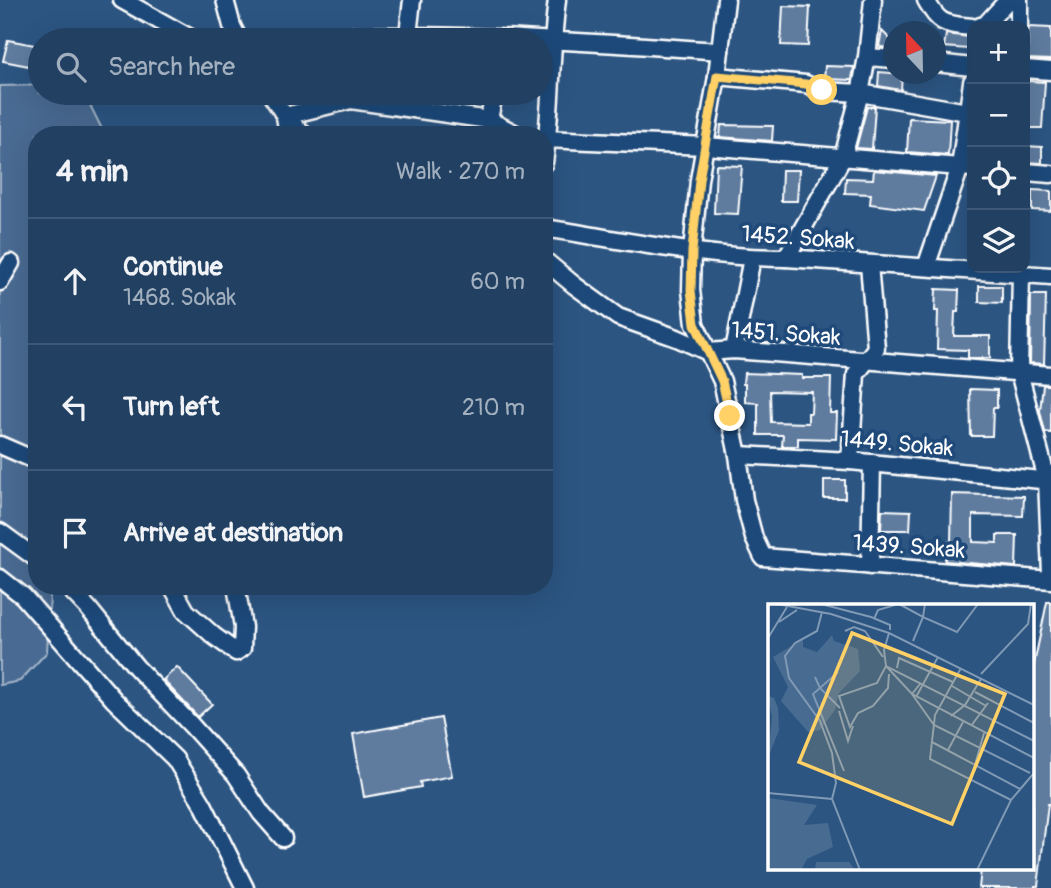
<!DOCTYPE html>
<html lang="en">
<head>
<meta charset="utf-8">
<style>
	body { margin:0; font-family:Pangolin,sans-serif; background:#294768; color:#f1f3f6 }
	.controls { position:absolute; right:21px; top:21px; display:grid; overflow:hidden; border-radius:14px; box-shadow:0 7px 28px #0002 }
	.controls button { width:63px; height:63px; display:grid; place-items:center; padding:0; border:0; border-bottom:2px solid #3e5977; background:#214062; color:#f1f3f6; font:35px sans-serif }
	.compass { position:absolute; left:883px; top:21px; width:63px; height:63px; border-radius:50%; background:#214062; box-shadow:0 7px 28px #0002; rotate:338deg }
	.stop { position:absolute; width:21px; height:21px; margin:-16px; border:5px solid #ffd166; border-radius:50%; background:#fff }
	.stop.end { background:#ffd166; border-color:#fff; box-shadow:0 2px 7px #0008 }
	.list { margin:0; padding:0; list-style:none }
	h2 { display:flex; justify-content:space-between; align-items:center; height:91px; margin:0; padding:0 28px; font-size:30px }
	h2 small { font-size:23px; font-weight:400; color:#a2afbe }
	.list li { display:grid; grid-template-columns:46px 1fr auto; gap:21px; align-items:center; box-sizing:border-box; height:126px; padding:0 28px; border-top:2px solid #3e5977 }
	.list b { display:block; font-size:26px; white-space:nowrap }
	.list p { margin:0; font-size:23px; white-space:nowrap; color:#a2afbe }
	.list em { font-size:23px; font-style:normal; color:#a2afbe }
	.icon { flex:none; width:38px; height:38px; fill:none; stroke:currentColor; stroke-width:2; stroke-linecap:round; stroke-linejoin:round }
	.map { position:relative; flex:none; width:1051px; height:888px; overflow:hidden }
	.search { position:absolute; background:#214062; box-shadow:0 7px 28px #0002; left:28px; top:28px; width:525px; height:77px; display:flex; align-items:center; gap:18px; box-sizing:border-box; padding:0 24px; border-radius:38px; color:#a2afbe; font-size:26px }
	.panel { position:absolute; background:#214062; box-shadow:0 7px 28px #0002; left:28px; top:126px; width:525px; height:469px; border-radius:28px }
	.map>svg:first-child { display:block }
	.green { fill:#486b92; stroke:#a4b5c8; stroke-width:2 }
	.building { fill:#5e7c9f; stroke:#fff; stroke-width:2; fill-rule:evenodd }
	.lines { fill:none; stroke-linecap:round; stroke-linejoin:round }
	.minor-casing { stroke:#fff; stroke-width:21 }
	.minor { stroke:#1f4a7a; stroke-width:16 }
	.route { stroke:#ffd166; stroke-width:9 }
	.labels { text-anchor:middle; stroke-width:7; stroke-linejoin:round; paint-order:stroke }
	.street-label { font-size:23px; fill:#fff; stroke:#1f4a7a }
	.inset-road { fill:none; stroke:#8099b4; stroke-width:2 }
	.view { fill:#ffd166; fill-opacity:0.15; stroke:#ffd166; stroke-width:3.5 }
	.inset-edge { fill:none; stroke:#fff; stroke-width:3.5 }
</style>
</head>
<body>
<div class="map">
<svg width="1051" height="888" viewBox="0 0 1051 888">
	<rect width="100%" height="100%" fill="#2c5582"/>
	<filter id="ink" filterUnits="userSpaceOnUse"><feTurbulence type="fractalNoise" baseFrequency=".0143" numOctaves="2"/><feDisplacementMap in="SourceGraphic" scale="14" xChannelSelector="R" yChannelSelector="G"/><feConvolveMatrix kernelMatrix="1 2 1 2 8 2 1 2 1" color-interpolation-filters="sRGB"/></filter>
	<g filter="url(#ink)">
		<path class="green" d="M40 85V93H84L105 135H37V586H53L50 595 47 652 20 681 0 685V86Z"/>
		<g class="building">
			<path d="M783 6 810 7 808 46 781 45Z"/>
			<path d="M1029 27 1051 28V60L1027 59 1028 32Z"/>
			<path d="M882 31 893 42V48L881 47 879 46Z"/>
			<path d="M946 34 969 37 968 49 944 47Z"/>
			<path d="M8 40 40 46 39 68 3 61Z"/>
			<path d="M825 66 854 67 852 80 824 79Z"/>
			<path d="M879 72 902 74 901 90 878 86Z"/>
			<path d="M1027 81 1045 82 1042 128H1025Z"/>
			<path d="M867 107H875L872 149 856 148Z"/>
			<path d="M909 118 950 120 948 155 907 152Z"/>
			<path d="M721 125 773 126 772 141 720 137Z"/>
			<path d="M1025 146 1042 147V163L1025 162Z"/>
			<path d="M716 165 742 166 738 214 714 213Z"/>
			<path d="M782 170H799L797 201H781Z"/>
			<path d="M874 170 936 176 924 211 870 204 871 194 845 193 846 178 873 179Z"/>
			<path d="M1032 190 1051 191V211L1032 210Z"/>
			<path d="M979 286H1002V303L979 302Z"/>
			<path d="M936 289 959 290 958 312H955L954 336H990V358H968V350L937 349 938 311H935Z"/>
			<path d="M1031 295H1046L1044 364 1030 363Z"/>
			<path d="M744 373 802 375V378H831L830 413H837L836 439 798 438V446H782L783 435H758V403L745 402V384H743ZM770 391 812 392 811 413H808V423L771 422Z"/>
			<path d="M1043 385H1051V433L1045 432 1040 411Z"/>
			<path d="M970 389 997 390V408H993L992 436H971Z"/>
			<rect x="824" y="480" width="21" height="18"/>
			<path d="M952 494 1024 496 1023 516 973 515V542L997 543V535H1017L1016 567 945 561 946 542H951Z"/>
			<path d="M882 510 911 511 910 530H881Z"/>
			<path d="M1047 602H1051V804H1048L1038 886H1035V888H979L981 869H1032V674Z"/>
			<path d="M177 667 212 704 198 717 163 680Z"/>
			<path d="M441 718 452 776 420 782 421 787 364 797 353 734Z"/>
		</g>
		<g class="lines">
			<g class="minor-casing">
				<g id="minor">
					<path d="M122 0 194 40"/>
					<path d="M225 0 232 26 239 40"/>
					<path d="M726 0 717 76 699 180 692 251 691 290 695 324 722 381 738 455 744 500 754 538 763 557 1051 580"/>
					<path d="M926 0C939 25 945 24 972 27"/>
					<path d="M1019 0V26"/>
					<path d="M980 26 985 25 1008 0"/>
					<path d="M408 35 412 0"/>
					<path d="M340 40V36C467 34 593 42 720 51"/>
					<path d="M867 57 894 59"/>
					<path d="M936 63 972 67"/>
					<path d="M1025 69 1051 71"/>
					<path d="M717 76 806 84 822 91 860 93 967 112"/>
					<path d="M270 93 285 116 304 135"/>
					<path d="M489 120 494 93"/>
					<path d="M288 135 285 116 351 100 489 120 518 135"/>
					<path d="M544 139 706 146 972 168"/>
					<path d="M544 163C552 109 550 54 557 0"/>
					<path d="M1025 172 1051 174"/>
					<path d="M544 228C624 240 705 258 786 258L1051 276"/>
					<path d="M786 258 843 157 860 93 867 57 873 0"/>
					<path d="M544 260 574 285 618 317 677 338 708 352 734 350 1051 375"/>
					<path d="M926 267 960 167 972 82"/>
					<path d="M1021 274 1019 372 1047 480 1051 574"/>
					<path d="M0 282 11 263"/>
					<path d="M734 350 752 258"/>
					<path d="M0 445 37 461"/>
					<path d="M738 455 850 461 1051 481"/>
					<path d="M850 461 856 374 876 348 869 264"/>
					<path d="M0 532 37 559"/>
					<path d="M870 566 872 463"/>
					<path d="M0 578 23 596 114 700 175 759 203 804 245 888"/>
					<path d="M67 586 88 608 136 667 192 726 236 775 261 813 283 838"/>
					<path d="M172 586 186 611 214 636 236 652 242 648 243 627 236 586"/>
				</g>
			</g>
			<use href="#minor" class="minor"/>
		</g>
	</g>
	<g class="lines" filter="url(#ink)">
		<path class="route" d="M730 416 722 381 695 324 691 290 692 251 699 180 717 76 806 84 822 90"/>
	</g>
	<g class="labels">
		<g class="street-label">
			<text transform="translate(798 237) rotate(4)" y="8">1452. Sokak</text>
			<text transform="translate(786 333) rotate(4)" y="8">1451. Sokak</text>
			<text transform="translate(897 443) rotate(5)" y="8">1449. Sokak</text>
			<text transform="translate(909 546) rotate(4)" y="8">1439. Sokak</text>
		</g>
	</g>
	<g transform="translate(768 604)">
		<rect width="266" height="266" fill="#2c5582"/>
		<path d="M64 31 66 37 90 45 92 67 71 89 67 106 52 126 40 128 13 97 20 83 5 53 35 35V43L49 48ZM0 92 6 94 10 104 11 126 0 154 4 113ZM0 194 49 201 36 221 60 219 65 243 39 255 33 266H0ZM48 258H81L87 266H47Z" fill="#486b92"/>
		<path class="inset-road" d="M9 0 63 10 121 29 266 101M53 0 103 13 122 21V26M131 0 155 13 157 0M54 8 49 27 27 39 17 52 21 74 52 117 64 149 68 179 64 195M106 15 110 6 130 0M11 18 29 6M77 27 86 23 97 27 115 53M121 29 116 46 118 62 144 90 266 154M0 34 19 3M145 37 155 13 189 28 210 0M266 40V63M129 64 131 54 185 78M193 64 167 111 162 155 243 196M70 68 52 84 72 104M121 70 120 84 105 102 90 109 82 123 71 92 109 79 118 62 266 137M213 70 260 20 263 0M47 73 52 84 45 90 76 167M152 80 144 90 166 121 262 169M184 82 218 102M207 88 266 119M148 93 170 53M71 107 80 137 85 122M183 112 197 101 213 75M203 122 220 99M164 138 252 185M180 146 195 118M203 175 216 129M0 189 64 195 92 266M209 266 243 196 266 169"/>
		<path class="view" d="M84 29 237 90 184 220 31 158Z"/>
		<rect width="266" height="266" class="inset-edge"/>
	</g>
</svg>
<div class="controls">
<button>+</button>
<button>−</button>
<button><svg class="icon" aria-label="locate" viewBox="0 0 24 24"><circle cx="12" cy="12" r="6"/><path d="M12 2v4M12 18v4M2 12h4M18 12h4"/></svg></button>
<button><svg class="icon" aria-label="layers" viewBox="0 0 24 24"><path d="M12 4l9 5-9 5-9-5zM3 14l9 5 9-5"/></svg></button>
</div>
<svg class="compass" viewBox="-18 -18 36 36"><path d="M0-13l5 13h-10z" fill="#e53935"/><path d="M0 13l5-13h-10z" fill="#a2afbe"/></svg>
<div class="stop" style="left:822px;top:90px"></div>
<div class="stop end" style="left:730px;top:416px"></div>
<div class="search"><svg class="icon" aria-label="search" viewBox="0 0 24 24"><circle cx="10" cy="10" r="6"/><path d="M15 15l6 6"/></svg>Search here</div>
<section class="panel">
<h2>4 min<small>Walk · 270 m</small></h2>
<ul class="list">
<li><svg class="icon" aria-label="ahead" viewBox="0 0 24 24"><path d="M12 20V5M6 11l6-6 6 6"/></svg><div><b>Continue</b><p>1468. Sokak</p></div><em>60 m</em></li>
<li><svg class="icon" aria-label="left" viewBox="0 0 24 24"><path d="M17 20v-9H6M10 6l-5 5 5 5"/></svg><div><b>Turn left</b></div><em>210 m</em></li>
<li><svg class="icon" aria-label="arrive" viewBox="0 0 24 24"><path d="M6 21V4h12l-3 4 3 4H6"/></svg><div><b>Arrive at destination</b></div></li>
</ul>
</section>
</div>
</body>
</html>
